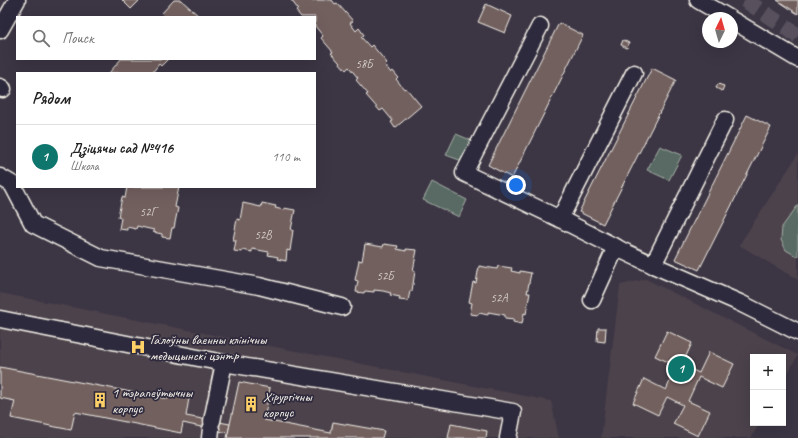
<!DOCTYPE html>
<html lang="ru">
<head>
<meta charset="utf-8">
<style>
	body { margin:0; font-family:Caveat,sans-serif; background:#f2f2f2; color:#222 }
	.controls { position:absolute; right:12px; bottom:12px; display:grid; overflow:hidden; border-radius:0px; box-shadow:0 4px 16px #0002 }
	.controls button { width:36px; height:36px; display:grid; place-items:center; padding:0; border:0; border-bottom:1px solid #e0e0e0; background:#fff; color:#222; font:20px sans-serif }
	.compass { position:absolute; left:702px; top:12px; width:36px; height:36px; border-radius:50%; background:#fff; box-shadow:0 4px 16px #0002; rotate:5deg }
	.you { position:absolute; left:516px; top:185px; width:14px; height:14px; margin:-10px; border:3px solid #fff; border-radius:50%; background:#1a73e8; box-shadow:0 0 0 6px #1a73e833 }
	.badge { display:grid; place-items:center; width:26px; height:26px; border-radius:50%; background:#0f766e; color:#fff; font-size:13px; font-weight:700 }
	.pin { position:absolute; translate:-50% -50%; border:2px solid #fff; box-shadow:0 1px 4px #0006 }
	.list { margin:0; padding:0; list-style:none }
	h2 { display:flex; justify-content:space-between; align-items:center; height:52px; margin:0; padding:0 16px; font-size:17px }
	h2 small { font-size:13px; font-weight:400; color:#767676 }
	.list li { display:grid; grid-template-columns:26px 1fr auto; gap:12px; align-items:center; box-sizing:border-box; height:64px; padding:0 16px; border-top:1px solid #e0e0e0 }
	.list b { display:block; font-size:15px; white-space:nowrap }
	.list p { margin:0; font-size:13px; white-space:nowrap; color:#767676 }
	.list em { font-size:13px; font-style:normal; color:#767676 }
	.icon { flex:none; width:22px; height:22px; fill:none; stroke:currentColor; stroke-width:2; stroke-linecap:round; stroke-linejoin:round }
	.map { position:relative; flex:none; width:798px; height:438px; overflow:hidden }
	.search { position:absolute; background:#fff; box-shadow:0 4px 16px #0002; left:16px; top:16px; width:300px; height:44px; display:flex; align-items:center; gap:10px; box-sizing:border-box; padding:0 14px; border-radius:0px; color:#767676; font-size:15px }
	.panel { position:absolute; background:#fff; box-shadow:0 4px 16px #0002; left:16px; top:72px; width:300px; height:116px; border-radius:0px }
	.map>svg:first-child { display:block }
	.built { fill:#4c424c }
	.green { fill:#586b64; stroke:#a6aea6 }
	.building { fill:#72615f; stroke:#f4f1e8 }
	.lines { fill:none; stroke-linecap:round; stroke-linejoin:round }
	.minor-tunnel { stroke:#58515d; stroke-width:16; stroke-dasharray:16 8; stroke-linecap:butt }
	.minor-casing { stroke:#f4f1e8; stroke-width:19 }
	.minor { stroke:#2f2a3d; stroke-width:16 }
	.labels { text-anchor:middle; stroke-width:3.5; stroke-linejoin:round; paint-order:stroke }
	.number-label { font-size:12px; fill:#d4cdc6 }
	.poi-label { font-size:14px; fill:#f4f1e8; stroke:#2f2a3d; text-anchor:start }
</style>
</head>
<body>
<div class="map">
<svg width="798" height="438" viewBox="0 0 798 438">
	<rect width="100%" height="100%" fill="#3c3544"/>
	<filter id="ink" filterUnits="userSpaceOnUse"><feTurbulence type="fractalNoise" baseFrequency=".025" numOctaves="2"/><feDisplacementMap in="SourceGraphic" scale="8" xChannelSelector="R" yChannelSelector="G"/><feConvolveMatrix kernelMatrix="1 2 1 2 8 2 1 2 1" color-interpolation-filters="sRGB"/></filter>
	<g filter="url(#ink)">
		<g class="built">
			<path d="M798 154V280L739 245Z"/>
			<path d="M646 279 798 355 783 382V357H753V423H760L751 438H601L620 285Z"/>
			<path d="M0 293 551 401 559 438H0Z"/>
		</g>
		<g class="green">
			<path d="M456 134 473 141 462 161 446 155Z"/>
			<path d="M660 146 682 155 669 180 647 170Z"/>
			<path d="M432 182 467 200 459 217 423 200Z"/>
			<path d="M798 205V256H796L786 250 781 240 782 227Z"/>
		</g>
		<g class="building">
			<path d="M122 0H140L131 9Z"/>
			<path d="M174 0H181L200 17H162L164 15 162 13Z"/>
			<path d="M291 0H332L335 4 337 3 353 21 350 23 356 31 359 28 364 35 361 37 370 47 372 45 387 63 385 65 391 73 393 71 398 77 396 79 404 89 406 88 421 106 395 128 391 122 393 121 383 109 380 111 366 95 368 94 356 80 358 78 349 67 346 70 331 53 333 52 321 38 323 36 315 26V17H301L296 11 298 9Z"/>
			<path d="M777 0H798V14Z"/>
			<path d="M486 4 512 16 505 33 478 22Z"/>
			<path d="M559 23 583 35 512 178 488 165Z"/>
			<path d="M623 40 629 43 627 48 621 45Z"/>
			<path d="M121 59H168L161 66 159 64 152 73H109Z"/>
			<path d="M652 68 676 80 603 224 579 212Z"/>
			<path d="M718 84 724 86 722 91 716 88Z"/>
			<path d="M747 115 771 127 699 270 675 259Z"/>
			<path d="M127 187H179L175 207 178 208 174 228H172L170 238 162 237V234L153 232 154 230 145 228 137 226 136 229 127 227V230L119 229 121 218 118 217 122 197 125 198Z"/>
			<path d="M243 203 261 207 262 203 276 206 275 208 284 210V208L295 210 291 230H293L290 251 287 250 286 261 277 259 278 257 268 255 269 252 252 249V252L243 250 242 252 234 251 236 240H233L237 219 240 220Z"/>
			<path d="M365 244 383 247 384 244 398 246 397 249 406 251V249L417 250 413 271H415L412 291H410L408 301 399 300 400 297 390 295 391 293 383 291 374 290V292L365 291 364 293 356 292 358 281 355 280 359 260 362 261Z"/>
			<path d="M479 266 497 269 498 266 512 268 511 271 520 273V271L531 273 527 293H530L526 314 524 313 522 324 513 322 514 319 505 318V315L488 312V315L479 313 478 315 470 314 472 303 469 302 473 282 476 283Z"/>
			<path d="M598 328H606L605 342 597 341Z"/>
			<path d="M667 331 692 343 682 365 699 373 709 352 734 364 722 388 699 377 688 401 710 411 698 436 673 424 683 405 667 397 658 415 633 403 644 379 666 390 677 366 655 356Z"/>
			<path d="M0 367 168 399 169 394 189 398 186 416 230 424 228 433 183 423 181 433 75 412 71 430 11 418 15 401 0 398Z"/>
			<path d="M239 382 270 388 264 420 331 433 333 422 384 431 382 438H227Z"/>
			<path d="M451 424 487 431 486 438H448Z"/>
		</g>
		<g class="lines">
			<path class="minor-tunnel" d="M745 0 798 36"/>
			<g class="minor-casing">
				<g id="minor">
					<path d="M698 0 729 18"/>
					<path d="M732 20 798 59"/>
					<path d="M540 26 464 173 560 219 621 250 653 265 740 303 798 332"/>
					<path d="M0 30 17 0"/>
					<path d="M0 87 3 89"/>
					<path d="M0 177 12 184 33 224 101 258 259 286 342 307"/>
					<path d="M560 219 634 73"/>
					<path d="M653 265 725 120"/>
					<path d="M592 300 616 247"/>
					<path d="M0 319 224 363 513 412 508 438"/>
					<path d="M212 421 224 363"/>
					<path d="M210 438 211 429"/>
				</g>
			</g>
			<use href="#minor" class="minor"/>
		</g>
	</g>
	<defs>
		<g id="hospital-bare" transform="scale(1.2)"><path d="M-5-5h3v3.5h4V-5h3V5h-3V1.5h-4V5h-3Z" fill="#ffd166" stroke="#2f2a3d" stroke-width="2.5" paint-order="stroke"/></g>
		<g id="building-bare" transform="scale(1.2)"><path d="M-4-6H4V6H1V3H-1V6H-4ZM-2.5-4.3h1.7v1.8h-1.7ZM.8-4.3h1.7v1.8H.8ZM-2.5-1h1.7V.8h-1.7ZM.8-1h1.7V.8H.8Z" fill="#ffd166" stroke="#2f2a3d" stroke-width="2.5" paint-order="stroke"/></g>
	</defs>
	<g fill-rule="evenodd">
		<use href="#hospital-bare" x="138" y="347"/>
		<use href="#building-bare" x="100" y="400"/>
		<use href="#building-bare" x="251" y="404"/>
	</g>
	<g class="labels">
		<g class="number-label">
			<text x="364" y="68">58Б</text>
			<text x="148" y="216">52Г</text>
			<text x="263" y="239">52В</text>
			<text x="385" y="280">52Б</text>
			<text x="499" y="302">52А</text>
		</g>
		<g class="poi-label">
			<text x="150" y="344">Галоўны ваенны клінічны<tspan x="150" dy="16">медыцынскі цэнтр</tspan></text>
			<text x="112" y="397">1 тэрапеўтычны<tspan x="112" dy="16">корпус</tspan></text>
			<text x="263" y="401">Хірургічны<tspan x="263" dy="16">корпус</tspan></text>
		</g>
	</g>
</svg>
<div class="controls">
<button>+</button>
<button>−</button>
</div>
<svg class="compass" viewBox="-18 -18 36 36"><path d="M0-13l5 13h-10z" fill="#e53935"/><path d="M0 13l5-13h-10z" fill="#767676"/></svg>
<div class="you"></div>
<div class="pin badge" style="left:681px;top:369px">1</div>
<div class="search"><svg class="icon" aria-label="search" viewBox="0 0 24 24"><circle cx="10" cy="10" r="6"/><path d="M15 15l6 6"/></svg>Поиск</div>
<section class="panel">
<h2>Рядом<small></small></h2>
<ul class="list">
<li><span class="badge">1</span><div><b>Дзіцячы сад №416</b><p>Школа</p></div><em>110 m</em></li>
</ul>
</section>
</div>
</body>
</html>
